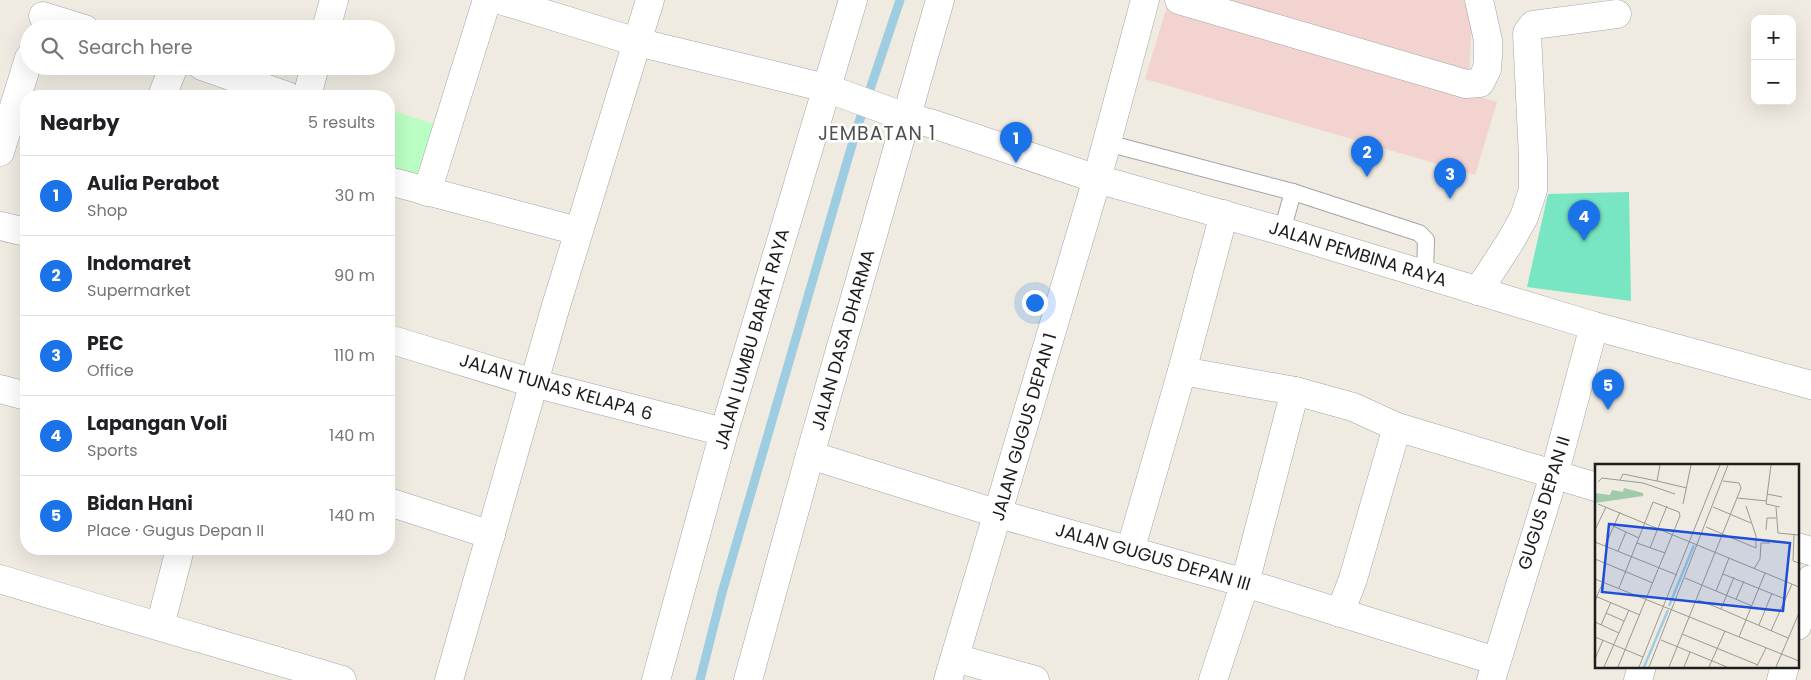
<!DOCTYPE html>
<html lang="en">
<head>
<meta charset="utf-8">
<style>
	body { margin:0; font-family:Poppins,sans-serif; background:#f2f2f2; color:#202124 }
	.controls { position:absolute; right:15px; top:15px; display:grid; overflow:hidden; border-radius:10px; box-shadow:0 5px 20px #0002 }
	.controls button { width:45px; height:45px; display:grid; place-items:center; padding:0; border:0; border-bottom:1px solid #e0e0e0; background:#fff; color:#202124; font:25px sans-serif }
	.you { position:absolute; left:1034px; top:302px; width:18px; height:18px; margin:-12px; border:4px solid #fff; border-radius:50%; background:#1a73e8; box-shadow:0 0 0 8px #1a73e833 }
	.badge { display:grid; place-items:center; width:32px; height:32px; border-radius:50%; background:#1a73e8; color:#fff; font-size:16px; font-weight:700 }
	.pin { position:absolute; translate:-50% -41px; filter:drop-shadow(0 1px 2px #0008) }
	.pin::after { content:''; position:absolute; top:26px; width:18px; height:15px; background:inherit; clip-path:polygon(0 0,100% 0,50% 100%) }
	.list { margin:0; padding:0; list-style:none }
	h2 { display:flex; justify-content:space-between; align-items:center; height:65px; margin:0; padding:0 20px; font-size:21px }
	h2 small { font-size:16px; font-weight:400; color:#757577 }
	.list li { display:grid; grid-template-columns:32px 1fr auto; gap:15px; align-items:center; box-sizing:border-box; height:80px; padding:0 20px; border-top:1px solid #e0e0e0 }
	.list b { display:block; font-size:19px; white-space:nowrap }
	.list p { margin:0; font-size:16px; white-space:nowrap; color:#757577 }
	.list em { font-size:16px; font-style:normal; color:#757577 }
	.icon { flex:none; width:28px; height:28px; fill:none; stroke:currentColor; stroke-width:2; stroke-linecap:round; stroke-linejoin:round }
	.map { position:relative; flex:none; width:1811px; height:680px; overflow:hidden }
	.search { position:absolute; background:#fff; box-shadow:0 5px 20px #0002; left:20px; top:20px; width:375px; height:55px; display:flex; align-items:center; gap:12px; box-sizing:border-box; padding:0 18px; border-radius:28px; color:#757577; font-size:19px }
	.panel { position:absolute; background:#fff; box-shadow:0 5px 20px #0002; left:20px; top:90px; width:375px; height:465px; border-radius:20px }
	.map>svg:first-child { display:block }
	.commercial { fill:#f2d3cf }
	.park { fill:#bafec4 }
	.pitch { fill:#78e5c3 }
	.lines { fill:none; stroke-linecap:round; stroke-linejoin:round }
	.stream { stroke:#9ecce1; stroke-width:9 }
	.service-casing { stroke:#a4a4a4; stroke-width:18 }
	.minor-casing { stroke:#a4a4a4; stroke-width:29 }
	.tertiary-casing { stroke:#a4a4a4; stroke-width:29 }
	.service { stroke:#fff; stroke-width:16 }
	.minor { stroke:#fff; stroke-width:28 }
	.tertiary { stroke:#fff; stroke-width:28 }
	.labels { text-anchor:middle; stroke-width:5; stroke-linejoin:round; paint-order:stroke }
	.street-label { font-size:18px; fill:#1d1d1d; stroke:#fff }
	.neighbourhood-label { font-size:19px; letter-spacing:1px; fill:#505050; stroke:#fff }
	.inset-river { fill:none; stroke:#9ecce1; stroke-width:2.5 }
	.inset-road { fill:none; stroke:#9b9993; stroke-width:1 }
	.view { fill:#1d4ed8; fill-opacity:0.15; stroke:#1d4ed8; stroke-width:2.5 }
	.inset-edge { fill:none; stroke:#1d1d1d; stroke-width:2.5 }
</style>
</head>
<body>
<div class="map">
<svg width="1811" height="680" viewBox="0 0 1811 680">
	<rect width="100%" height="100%" fill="#efebe1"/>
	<g class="commercial">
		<path d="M1214 0H1463L1472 16 1469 75Z"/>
		<path d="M1167 6 1497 102 1475 175 1145 79Z"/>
	</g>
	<path class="park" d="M389 110 440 126 422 184 389 174Z"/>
	<path class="pitch" d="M1629 192 1631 301 1527 287 1548 194Z"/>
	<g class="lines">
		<path class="stream" d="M700 680 722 593 856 131 900 0"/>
		<g class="service-casing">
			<g id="service">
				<path d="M1107 143 1293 192 1419 233 1426 240 1425 273"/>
				<path d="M1282 231 1293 192"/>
			</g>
		</g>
		<g class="minor-casing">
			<g id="minor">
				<path d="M500 0 637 42 826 88 900 115 933 124 1097 179 1282 231 1594 326 1811 385"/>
				<path d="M1179 0 1466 84 1480 83 1487 69 1488 55V40L1479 0"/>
				<path d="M43 16 85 29"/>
				<path d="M326 29 334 0"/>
				<path d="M202 66 287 96"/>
				<path d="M162 96 174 66"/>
				<path d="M307 96 315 66"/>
				<path d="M0 152 29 58"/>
				<path d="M389 181 578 231"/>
				<path d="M427 192 487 0"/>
				<path d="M0 226 26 232"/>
				<path d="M1478 291 1510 242 1524 217 1533 190V158L1527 33 1533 25 1617 14"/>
				<path d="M389 339 533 383 724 432"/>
				<path d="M1182 371 1295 391 1353 407 1397 427 1596 487"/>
				<path d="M0 389 26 396"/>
				<path d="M810 455 999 514 1245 583 1496 661"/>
				<path d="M389 502 491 535"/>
				<path d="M1797 547 1811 551"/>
				<path d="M1130 551 1182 371 1224 214"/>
				<path d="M0 579C114 614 228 646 342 680"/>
				<path d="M1340 613 1353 579 1397 427"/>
				<path d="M160 626 180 549"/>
				<path d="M1797 626 1811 579"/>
				<path d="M955 658 1035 680"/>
				<path d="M449 680 555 309 650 0"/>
				<path d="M948 680 1097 179 1145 0"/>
				<path d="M1213 680 1245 583 1295 391"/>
				<path d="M1491 680 1554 475 1594 326"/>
				<path d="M1638 680 1642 666"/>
				<path d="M1781 680 1785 666"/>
			</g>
		</g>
		<g class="tertiary-casing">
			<g id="tertiary">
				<path d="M656 680 724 432 853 0"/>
				<path d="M748 680 810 455 940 0"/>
			</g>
		</g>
		<use href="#service" class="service"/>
		<use href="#minor" class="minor"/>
		<use href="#tertiary" class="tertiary"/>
	</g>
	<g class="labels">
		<g class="street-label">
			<text transform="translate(1358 254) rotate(17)" y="6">JALAN PEMBINA RAYA</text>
			<text transform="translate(752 339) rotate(-74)" y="6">JALAN LUMBU BARAT RAYA</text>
			<text transform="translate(843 340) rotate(-74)" y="6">JALAN DASA DHARMA</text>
			<text transform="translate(556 387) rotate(16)" y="6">JALAN TUNAS KELAPA 6</text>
			<text transform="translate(1024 427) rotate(-74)" y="6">JALAN GUGUS DEPAN 1</text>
			<text transform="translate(1544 503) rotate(-73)" y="6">GUGUS DEPAN II</text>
			<text transform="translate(1153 557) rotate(16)" y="6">JALAN GUGUS DEPAN III</text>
		</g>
		<g class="neighbourhood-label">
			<text x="877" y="140">JEMBATAN 1</text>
		</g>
	</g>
	<g transform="translate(1595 464)">
		<rect width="204" height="204" fill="#efebe1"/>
		<path d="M29 24 48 29V32L0 39V29L15 31 17 26 28 28Z" fill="#a1caaa"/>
		<path class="inset-river" d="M74 142 99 81M49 203 73 146"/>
		<path class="inset-road" d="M176 1 171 40 185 43M25 16 28 10 62 17 65 1M62 17 92 24M3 18 7 14 48 19 80 30M172 30 187 33M142 34 172 37M3 40 204 123M88 40 96 1M118 43 156 59M181 43 183 69 204 71M18 62 44 74M111 63 161 84V72L151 42M0 66 11 43M171 66 172 54H181M199 70 198 97 204 99M0 78 82 111M42 79 70 89M10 82 25 48M55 84 72 42M23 87 31 68M0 95 58 119M159 105 165 95 166 79H175M128 110 190 135M139 113 126 145 193 174M90 114 157 142M0 115 204 197M121 127 134 94M0 132 45 151M141 135 149 117M103 136 126 145M0 137 8 118M11 149 29 157M0 158 24 169M6 161 16 138M164 161 177 129M176 167 197 120M87 170 163 201M0 173 48 193M144 173 170 109M66 176 132 203M0 195 8 176M162 202 171 184M9 203 34 146M23 203 85 52 84 48 58 38 24 124M44 203 125 1M54 203 133 1M74 203 146 24 144 19 128 17M89 203 95 188M114 203 130 167M181 203 204 149"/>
		<path class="view" d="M14 60 195 79 188 147 7 128Z"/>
		<rect width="204" height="204" class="inset-edge"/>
	</g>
</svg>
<div class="controls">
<button>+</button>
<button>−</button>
</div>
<div class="you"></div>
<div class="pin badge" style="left:1016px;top:163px">1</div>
<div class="pin badge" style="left:1367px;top:177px">2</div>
<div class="pin badge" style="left:1450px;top:199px">3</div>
<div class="pin badge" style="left:1584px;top:241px">4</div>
<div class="pin badge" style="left:1608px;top:410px">5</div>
<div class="search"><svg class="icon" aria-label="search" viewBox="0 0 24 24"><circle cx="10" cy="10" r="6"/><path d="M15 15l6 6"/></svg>Search here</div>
<section class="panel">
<h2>Nearby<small>5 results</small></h2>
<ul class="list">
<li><span class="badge">1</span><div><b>Aulia Perabot</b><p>Shop</p></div><em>30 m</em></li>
<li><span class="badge">2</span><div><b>Indomaret</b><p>Supermarket</p></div><em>90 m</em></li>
<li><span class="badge">3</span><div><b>PEC</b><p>Office</p></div><em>110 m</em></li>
<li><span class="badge">4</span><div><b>Lapangan Voli</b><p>Sports</p></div><em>140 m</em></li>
<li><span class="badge">5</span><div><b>Bidan Hani</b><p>Place · Gugus Depan II</p></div><em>140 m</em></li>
</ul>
</section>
</div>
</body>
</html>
